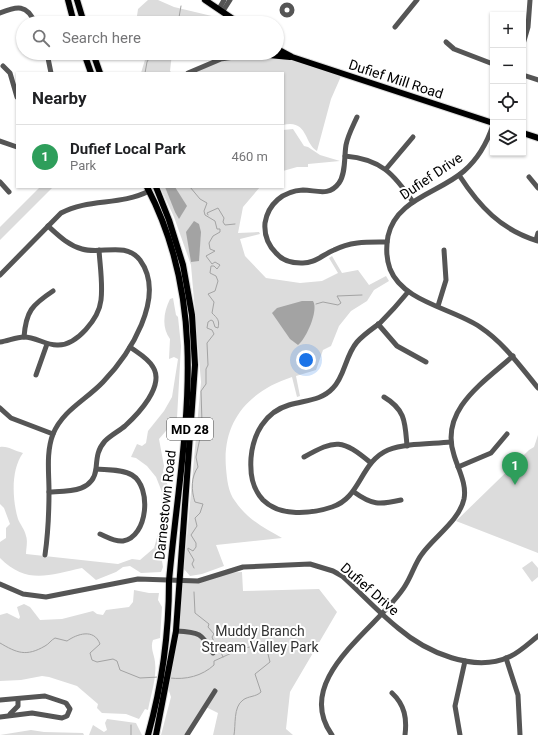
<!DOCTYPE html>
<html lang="en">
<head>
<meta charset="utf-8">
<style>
	body { margin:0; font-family:Roboto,sans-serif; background:#f6f6f6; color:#202124 }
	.controls { position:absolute; right:12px; top:12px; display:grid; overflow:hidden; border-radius:0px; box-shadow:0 1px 3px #0004 }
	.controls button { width:36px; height:36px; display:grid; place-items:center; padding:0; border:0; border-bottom:1px solid #e0e0e0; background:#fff; color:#202124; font:20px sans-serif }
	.you { position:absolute; left:306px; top:360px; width:14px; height:14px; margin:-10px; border:3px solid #fff; border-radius:50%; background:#1a73e8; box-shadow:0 0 0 6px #1a73e833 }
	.badge { display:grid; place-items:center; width:26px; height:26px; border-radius:50%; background:#000; color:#fff; font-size:13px; font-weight:700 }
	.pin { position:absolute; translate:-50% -33px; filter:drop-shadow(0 1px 2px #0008) }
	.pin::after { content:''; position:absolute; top:21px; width:14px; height:12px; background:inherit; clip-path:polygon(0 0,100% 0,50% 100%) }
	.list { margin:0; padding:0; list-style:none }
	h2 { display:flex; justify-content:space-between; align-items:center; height:52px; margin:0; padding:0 16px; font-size:17px }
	h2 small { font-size:13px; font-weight:400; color:#757577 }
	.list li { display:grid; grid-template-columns:26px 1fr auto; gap:12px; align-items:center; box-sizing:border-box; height:64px; padding:0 16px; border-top:1px solid #e0e0e0 }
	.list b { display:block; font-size:15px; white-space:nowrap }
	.list p { margin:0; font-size:13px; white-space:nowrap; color:#757577 }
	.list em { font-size:13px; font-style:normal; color:#757577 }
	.icon { flex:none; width:22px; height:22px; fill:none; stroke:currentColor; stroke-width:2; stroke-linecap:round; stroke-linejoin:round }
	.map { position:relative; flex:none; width:538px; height:735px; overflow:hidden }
	.search { position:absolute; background:#fff; box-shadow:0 1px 3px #0004; left:16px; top:16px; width:268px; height:44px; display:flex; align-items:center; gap:10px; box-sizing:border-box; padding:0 14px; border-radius:22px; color:#757577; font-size:15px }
	.panel { position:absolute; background:#fff; box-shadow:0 1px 3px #0004; left:16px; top:72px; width:268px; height:116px; border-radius:0px }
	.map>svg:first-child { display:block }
	.green { fill:#dcdcdc }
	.water { fill:#a3a3a3 }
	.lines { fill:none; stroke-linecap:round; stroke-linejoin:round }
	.stream { stroke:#a3a3a3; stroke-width:1 }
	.major-casing { stroke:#dbdbdb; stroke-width:8 }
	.minor { stroke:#555; stroke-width:5 }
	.major { stroke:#000; stroke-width:6 }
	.labels { text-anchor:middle; stroke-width:4; stroke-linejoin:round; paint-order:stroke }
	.shield { fill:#fff; stroke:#4c4c4c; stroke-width:1 }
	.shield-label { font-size:13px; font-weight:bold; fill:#000 }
	.street-label { font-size:14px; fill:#000; stroke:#fff }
	.park-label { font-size:14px; fill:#333; stroke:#fff }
</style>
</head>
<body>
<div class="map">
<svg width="538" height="735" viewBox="0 0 538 735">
	<rect width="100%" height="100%" fill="#fff"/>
	<g class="green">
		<path d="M148 0H158L174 7 216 17 225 23H136L138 9Z"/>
		<path d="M147 53H172L170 71 172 73H141Z"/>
		<path d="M258 54 292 57 342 74 331 99 317 151C304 144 308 119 283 125V73H195L193 71 206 65Z"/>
		<path d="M293 129 304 146 308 147 320 155 340 161 308 164V167H297L283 171V130Z"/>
		<path d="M40 187H53L0 240V227Z"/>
		<path d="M160 187H260L243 207 238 233 259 232 260 234 240 239 245 256 266 278 300 283 322 281 338 273 329 258 332 256 342 273 358 270 369 285 386 276 389 281 374 290 367 301 351 311 339 326 331 346 323 350 316 370 296 376 300 396 297 397 292 377C249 391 222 421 226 468 227 479 228 492 235 501 247 519 264 528 282 538L216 545 224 566 202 574 190 576 184 569 201 382 191 265 174 217Z"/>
		<path d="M173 298 176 315 178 317 181 346 177 418 159 439 164 466 163 471 170 492 165 557 162 561 163 567 161 572 141 573 130 566 123 567 116 572 96 580 82 568C49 575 27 585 0 558V542L6 538V528L10 524 4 508 0 504V447C9 446 14 451 23 453 11 469 12 499 18 519 20 524 25 530 26 536 28 541 26 549 26 554L118 564 132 559 140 560 154 548 160 527 162 492 156 477 147 466 136 458 131 457 137 444 142 446 146 443 148 431 164 411 172 397 178 359 174 357 169 359 170 339C161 327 164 311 170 299Z"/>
		<path d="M538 435V553L456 521 529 450 534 447Z"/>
		<path d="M532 561 538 568V577L532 582 522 568Z"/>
		<path d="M242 572 243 591 319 589 337 612 290 692 286 729 293 735H213L218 713 204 706 186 735H161L171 697 167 685 179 581 193 582 220 573Z"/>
		<path d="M134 590 149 593H159L158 600 162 607 160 638 153 640C150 648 154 653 155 662 157 677 151 694 148 710L145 709 139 719 126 714 102 713 97 708 98 704 77 686 49 677 42 676 21 680 0 681V615L7 613 19 619 20 617 17 607 24 604 30 607 40 620 62 619 93 611 97 614 103 615 106 610 129 607 133 602Z"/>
		<path d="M107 719 136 723 142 735H89L93 725 104 732 107 730 105 723Z"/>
		<path d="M31 730 44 732 83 733 84 735H0Z"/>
	</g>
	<g class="water">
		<path d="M165 187H175L187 206 179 219 175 212Z"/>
		<path d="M194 221 199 224 201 232 199 261 191 262 186 232Z"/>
		<path d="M302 301H313C319 310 306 339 298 345L290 339 272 313 277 308Z"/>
	</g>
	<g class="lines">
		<g class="stream">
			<path d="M178 23 181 6"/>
			<path d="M145 73 147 62 152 53"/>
			<path d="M190 187 200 199 207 203 204 211 205 215 215 221 217 229H220V232L213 236 209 243 210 249 215 251 206 256 212 264 215 262 220 265 217 269 214 266H211L210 273 216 276 218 281 215 291 208 294 214 302 212 313C217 318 220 320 218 328L215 327 213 321 211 320 208 322 207 328 212 330 214 334 207 343 208 365 206 369V384L201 391 202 423 198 433 200 438 196 457 198 467C191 477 191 490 195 502L203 504 200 513 195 518 197 526 191 535 196 543V547L193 551 188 548V550L194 560 192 564 194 568"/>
			<path d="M208 215 207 213 218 208 224 218 223 222 225 225 235 224"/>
			<path d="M316 304 323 302 338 305 341 303 337 296 362 295"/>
			<path d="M194 592 195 613 209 624 208 627 214 634 212 637C214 645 221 649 223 657"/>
			<path d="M0 643C17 653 26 657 45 646 49 644 51 640 55 638L67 641C77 634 94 628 100 644L90 653 92 660 97 662 113 659 117 661 120 670 140 678 159 677"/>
			<path d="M170 678C186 680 202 676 214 665V661L236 651 256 645 261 646 268 654 270 662 255 674 261 692C256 697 248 696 243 700 233 707 236 725 234 735"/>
			<path d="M131 725V735"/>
		</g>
		<g class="major-casing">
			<g id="major">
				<path d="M68 0 74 23"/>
				<path d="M77 0 84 23"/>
				<path d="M205 0 239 23"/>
				<path d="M277 49 292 57 493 123"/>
				<path d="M84 53 91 73"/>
				<path d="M93 53 100 73"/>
				<path d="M258 54 290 57"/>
				<path d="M523 133 538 138"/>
				<path d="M147 187C214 315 181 445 169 581 169 634 162 685 148 735"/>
				<path d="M156 187 169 220 183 265 192 315 195 365 176 631 156 735"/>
			</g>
		</g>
		<g class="minor">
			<circle cx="287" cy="10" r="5"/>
			<path d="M219 9 224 0"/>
			<path d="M223 11 230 0"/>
			<path d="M0 13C17 6 27 4 35 23"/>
			<path d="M395 27 417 0"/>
			<path d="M446 42 454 49 493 64"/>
			<path d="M523 44 528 27 530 0"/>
			<path d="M47 53 51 73"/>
			<path d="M3 66 10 73 17 97"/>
			<path d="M188 73 221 59 259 53"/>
			<path d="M523 75 538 80"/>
			<path d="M357 117C353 126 348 135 346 145 344 157 346 173 339 183 329 197 316 190 303 190 283 191 268 204 265 223 264 235 268 245 276 253 282 260 292 263 301 263 314 264 322 255 334 250 351 241 368 242 387 242"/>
			<path d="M493 125C487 143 479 158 464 171 439 193 396 199 388 236 386 247 386 258 390 269 403 302 452 308 480 327 504 343 520 366 538 388"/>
			<path d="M0 141 17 147"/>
			<path d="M345 156C381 159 394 174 413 202"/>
			<path d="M386 169 413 137"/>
			<path d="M459 175C479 206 501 230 538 241"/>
			<path d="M529 177 538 188"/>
			<path d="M0 182 9 192"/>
			<path d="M536 240 538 233"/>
			<path d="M0 275 61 213C89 198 120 206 149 191"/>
			<path d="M408 292C399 303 390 313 380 323 372 329 363 335 357 342 345 356 345 376 333 388 321 401 305 400 289 405 265 412 253 434 251 458 250 474 252 488 263 500 280 517 311 514 332 507 361 498 360 462 388 450 406 443 431 444 451 442"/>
			<path d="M438 306 446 280 444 250"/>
			<path d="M378 324 397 346 426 362"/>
			<path d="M24 337C26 311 32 305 53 291"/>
			<path d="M0 342C8 341 16 337 24 337 36 337 45 345 57 345 77 346 99 318 101 300 103 284 100 266 99 250"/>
			<path d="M36 375 47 344"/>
			<path d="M384 397C406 410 405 423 407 446"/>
			<path d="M0 408 11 418 53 434"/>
			<path d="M304 457C336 439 342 439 371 463"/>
			<path d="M458 467 491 453 507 434"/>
			<path d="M96 469C107 470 122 469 132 475 152 487 148 537 123 541 115 542 107 537 100 534"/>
			<path d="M49 492C67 491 93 493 96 469 97 458 97 450 105 441 111 435 119 431 125 426 138 414 165 386 153 367 148 358 138 353 130 347"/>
			<path d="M354 492C372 505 379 505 401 500"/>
			<path d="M45 555C48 534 49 513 49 491 49 473 46 452 53 434 63 410 86 400 103 382 129 355 167 297 140 260 125 241 101 255 82 249 68 245 59 236 48 226"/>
			<path d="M0 584 23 594 46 597 138 579 198 581 243 567 310 564 333 571 342 576C361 593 378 612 398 628 426 652 475 674 511 656 521 651 529 643 538 636"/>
			<path d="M176 631C199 632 202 633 213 653"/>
			<path d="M506 658 518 695 520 735"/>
			<path d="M392 693C405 705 407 719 405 735"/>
			<path d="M0 700 45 696 66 703 70 709 67 716 62 718 32 713 0 717"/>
			<path d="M10 714 18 706V700"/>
			<path d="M187 735 215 691"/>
			<path d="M332 735C291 678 380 627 405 586 412 575 415 563 422 554 435 536 459 521 464 499 467 484 458 469 454 455 439 410 484 382 513 356"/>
			<path d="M460 735 455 706 465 661"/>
		</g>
		<use href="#major" class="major"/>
	</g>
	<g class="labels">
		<rect class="shield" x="167" y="418" width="46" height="22" rx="3"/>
		<g class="shield-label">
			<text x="190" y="434">MD 28</text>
		</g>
		<g class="street-label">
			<text transform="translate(396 79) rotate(18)" y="5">Dufief Mill Road</text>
			<text transform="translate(431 176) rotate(-34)" y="5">Dufief Drive</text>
			<text transform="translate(165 505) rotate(-84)" y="5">Darnestown Road</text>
			<text transform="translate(370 589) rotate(41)" y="5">Dufief Drive</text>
		</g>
		<g class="park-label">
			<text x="260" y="636">Muddy Branch<tspan x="260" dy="16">Stream Valley Park</tspan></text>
		</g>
	</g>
</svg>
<div class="controls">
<button>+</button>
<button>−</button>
<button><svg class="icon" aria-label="locate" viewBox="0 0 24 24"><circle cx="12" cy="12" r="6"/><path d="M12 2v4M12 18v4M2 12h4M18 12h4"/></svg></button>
<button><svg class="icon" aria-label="layers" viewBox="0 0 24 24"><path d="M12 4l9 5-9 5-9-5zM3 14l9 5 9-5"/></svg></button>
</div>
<div class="you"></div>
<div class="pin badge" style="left:515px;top:485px;background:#2e9e5b">1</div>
<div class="search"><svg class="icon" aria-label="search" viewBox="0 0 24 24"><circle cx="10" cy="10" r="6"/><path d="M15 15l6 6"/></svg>Search here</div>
<section class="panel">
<h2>Nearby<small></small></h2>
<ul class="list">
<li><span class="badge" style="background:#2e9e5b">1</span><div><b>Dufief Local Park</b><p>Park</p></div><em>460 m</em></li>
</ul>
</section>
</div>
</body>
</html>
